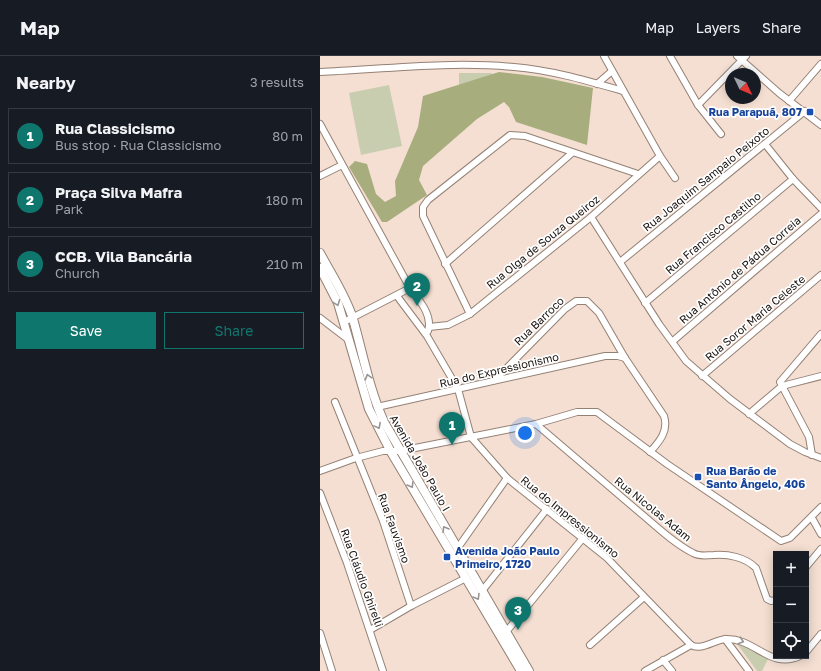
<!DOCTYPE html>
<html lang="en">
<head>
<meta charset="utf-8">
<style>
	body { margin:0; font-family:"Golos Text",sans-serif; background:#242831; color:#f1f3f6 }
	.controls { position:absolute; right:12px; bottom:12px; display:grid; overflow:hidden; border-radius:0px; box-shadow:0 2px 10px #0003 }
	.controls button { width:36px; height:36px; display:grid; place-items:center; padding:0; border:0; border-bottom:1px solid #363941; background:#171b24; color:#f1f3f6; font:20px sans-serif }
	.compass { position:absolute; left:405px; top:12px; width:36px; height:36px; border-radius:50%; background:#171b24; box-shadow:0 2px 10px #0003; rotate:134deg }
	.you { position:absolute; left:205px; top:377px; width:14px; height:14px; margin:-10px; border:3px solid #fff; border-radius:50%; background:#1a73e8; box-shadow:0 0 0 6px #1a73e833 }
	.badge { display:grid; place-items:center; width:26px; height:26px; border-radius:50%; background:#0f766e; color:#fff; font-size:13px; font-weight:700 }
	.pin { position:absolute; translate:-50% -33px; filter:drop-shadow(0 1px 2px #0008) }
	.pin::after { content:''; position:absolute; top:21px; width:14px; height:12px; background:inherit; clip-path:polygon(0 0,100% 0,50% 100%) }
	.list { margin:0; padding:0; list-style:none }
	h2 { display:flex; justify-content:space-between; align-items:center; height:52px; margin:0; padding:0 16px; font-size:17px }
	h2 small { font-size:13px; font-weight:400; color:#9ea1a6 }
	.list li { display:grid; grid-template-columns:26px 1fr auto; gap:12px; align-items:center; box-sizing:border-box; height:56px; margin:0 8px 8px; padding:0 8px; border:1px solid #363941; border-radius:0px }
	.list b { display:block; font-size:15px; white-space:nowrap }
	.list p { margin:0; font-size:13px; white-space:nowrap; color:#9ea1a6 }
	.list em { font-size:13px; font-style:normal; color:#9ea1a6 }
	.actions { display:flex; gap:8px; padding:12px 16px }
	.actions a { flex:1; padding:9px 0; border:1px solid #0f766e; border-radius:0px; text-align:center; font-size:14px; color:#0f766e }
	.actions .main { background:#0f766e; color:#fff }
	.icon { flex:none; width:22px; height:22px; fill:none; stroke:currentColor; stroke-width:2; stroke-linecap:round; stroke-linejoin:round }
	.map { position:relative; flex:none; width:501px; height:615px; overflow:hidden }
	header { display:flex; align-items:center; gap:24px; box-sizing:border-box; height:56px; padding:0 20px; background:#171b24; border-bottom:1px solid #363941 }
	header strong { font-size:19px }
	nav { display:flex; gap:22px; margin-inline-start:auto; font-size:14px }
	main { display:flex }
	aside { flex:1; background:#171b24 }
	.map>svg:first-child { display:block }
	.green { fill:#c9cdaf }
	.forest { fill:#a7ad7d }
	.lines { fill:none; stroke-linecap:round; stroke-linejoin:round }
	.minor-casing { stroke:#948175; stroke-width:8 }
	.major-casing { stroke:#948175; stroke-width:10 }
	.minor { stroke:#fff; stroke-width:6 }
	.major { stroke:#fff; stroke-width:8 }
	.oneway { stroke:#989493 }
	.transit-dot { fill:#1a4fb4; stroke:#fff; stroke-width:1.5 }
	.labels { text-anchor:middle; stroke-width:3.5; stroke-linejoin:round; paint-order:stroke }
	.transit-label { font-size:11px; font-weight:bold; fill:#164399; stroke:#fff; text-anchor:start }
	.street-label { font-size:11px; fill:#19120e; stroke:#fff }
</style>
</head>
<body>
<header>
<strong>Map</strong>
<nav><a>Map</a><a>Layers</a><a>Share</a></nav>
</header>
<main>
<aside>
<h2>Nearby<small>3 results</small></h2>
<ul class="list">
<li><span class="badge">1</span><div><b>Rua Classicismo</b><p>Bus stop · Rua Classicismo</p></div><em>80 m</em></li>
<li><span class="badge">2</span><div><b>Praça Silva Mafra</b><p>Park</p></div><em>180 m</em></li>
<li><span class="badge">3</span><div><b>CCB. Vila Bancária</b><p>Church</p></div><em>210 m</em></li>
</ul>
<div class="actions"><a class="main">Save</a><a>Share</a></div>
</aside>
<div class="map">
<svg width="501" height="615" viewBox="0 0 501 615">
	<rect width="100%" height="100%" fill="#f4dfd2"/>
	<g class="green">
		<path d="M139 17H172L173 35 139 36Z"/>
		<path d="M69 29 82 90 41 99 29 37Z"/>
		<path d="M420 586 448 603 442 615H437L418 589Z"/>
	</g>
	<path class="forest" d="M179 16 222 21 273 32 267 89 196 66 189 51 184 46 157 63 103 110 99 124 107 139 67 166H62L29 111 35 105 47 108 56 138 65 146 76 140 75 125 98 71 103 40Z"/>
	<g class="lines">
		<g class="minor-casing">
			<g id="minor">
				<path d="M284 0 340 100 355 122"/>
				<path d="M350 0 378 49 401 78"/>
				<path d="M417 0 459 37 501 69"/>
				<path d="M0 16C64 13 130 5 194 11 231 14 268 25 303 35"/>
				<path d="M277 28 292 15"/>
				<path d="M469 45 501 8"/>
				<path d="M378 49 426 0"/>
				<path d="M0 68 90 232C99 244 113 259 108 275"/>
				<path d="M445 88 473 123 501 152"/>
				<path d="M0 120 22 109"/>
				<path d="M271 161 339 268 366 305 410 343 470 388 485 396 501 402"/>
				<path d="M300 206 485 55"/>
				<path d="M125 208 252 97"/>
				<path d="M77 240 107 280 138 333 151 381 187 422 287 502 371 589C381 595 394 584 406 583 435 582 450 614 480 600"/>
				<path d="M325 247 473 123"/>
				<path d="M150 258 103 160V151L108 144 190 79 205 80 318 118"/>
				<path d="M0 262 29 284"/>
				<path d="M24 266 90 232"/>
				<path d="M109 271 128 269 150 258 271 161 340 100"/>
				<path d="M353 285 501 158"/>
				<path d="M382 320 501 219"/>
				<path d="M175 324 245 253 256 245H267L279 257 305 302 344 360C349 375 339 386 330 396"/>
				<path d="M15 346 63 465 91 550"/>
				<path d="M57 351 285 300H298L305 302"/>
				<path d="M429 358 462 330 501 320"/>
				<path d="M216 368C250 397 284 426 318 455 335 469 353 487 373 497 380 501 386 499 394 499 408 498 425 501 436 512L447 543 451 545 456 544"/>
				<path d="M492 399 489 381 460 326 501 278"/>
				<path d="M0 415 36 402 63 395H80L216 368 257 356H277L347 408 461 485 470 482 501 451"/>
				<path d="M0 437 27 507 63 615"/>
				<path d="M492 462 501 478"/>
				<path d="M137 493 187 422"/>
				<path d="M486 511 501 493"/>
				<path d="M162 535 227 453"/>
				<path d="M50 574 91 550 146 522"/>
				<path d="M186 576 263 482"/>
				<path d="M0 577 12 615"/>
				<path d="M405 583 429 615"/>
				<path d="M270 589 324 541"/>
				<path d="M486 596 501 578"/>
				<path d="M343 604 352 615"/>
				<path d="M325 615 371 589"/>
			</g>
		</g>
		<g class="major-casing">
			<g id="major">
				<path d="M0 197C11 218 26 240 33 263 43 298 49 333 64 366L209 615"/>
				<path d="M0 212 18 247 49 353 71 396 201 615"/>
			</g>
		</g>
		<use href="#minor" class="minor"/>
		<use href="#major" class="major"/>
	</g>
	<defs><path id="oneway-chevron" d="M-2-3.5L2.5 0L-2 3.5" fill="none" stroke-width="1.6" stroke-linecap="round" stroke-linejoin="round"/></defs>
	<g class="oneway">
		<use href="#oneway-chevron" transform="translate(17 247) rotate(69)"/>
		<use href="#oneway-chevron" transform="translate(48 321) rotate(-106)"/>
		<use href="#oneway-chevron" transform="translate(58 370) rotate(62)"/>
		<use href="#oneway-chevron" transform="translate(91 429) rotate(59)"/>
		<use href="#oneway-chevron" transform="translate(125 473) rotate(-121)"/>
		<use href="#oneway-chevron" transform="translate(157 541) rotate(59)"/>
		<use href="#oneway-chevron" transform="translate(421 585) rotate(17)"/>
	</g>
	<g class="transit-dot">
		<rect x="486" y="52" width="8" height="8" rx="2"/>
		<rect x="374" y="417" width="8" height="8" rx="2"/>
		<rect x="123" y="497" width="8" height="8" rx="2"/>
	</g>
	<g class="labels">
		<g class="transit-label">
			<text x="482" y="60" text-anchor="end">Rua Parapuã, 807</text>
			<text x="386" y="419">Rua Barão de<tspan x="386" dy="13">Santo Ângelo, 406</tspan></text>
			<text x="135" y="499">Avenida João Paulo<tspan x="135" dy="13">Primeiro, 1720</tspan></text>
		</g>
		<g class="street-label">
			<text transform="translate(386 123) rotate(-39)" y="4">Rua Joaquim Sampaio Peixoto</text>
			<text transform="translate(393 177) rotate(-40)" y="4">Rua Francisco Castilho</text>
			<text transform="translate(223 186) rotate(-39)" y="4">Rua Olga de Souza Queiroz</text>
			<text transform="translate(420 214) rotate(-41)" y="4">Rua Antônio de Pádua Correia</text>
			<text transform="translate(435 262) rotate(-40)" y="4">Rua Soror Maria Celeste</text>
			<text transform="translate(219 265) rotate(-44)" y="4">Rua Barroco</text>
			<text transform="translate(179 314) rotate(-13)" y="4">Rua do Expressionismo</text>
			<text transform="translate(100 407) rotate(60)" y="4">Avenida João Paulo I</text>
			<text transform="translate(333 453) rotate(39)" y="4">Rua Nicolas Adam</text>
			<text transform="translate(250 461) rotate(39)" y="4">Rua do Impressionismo</text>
			<text transform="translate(74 472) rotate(70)" y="4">Rua Fauvismo</text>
			<text transform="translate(42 522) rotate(70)" y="4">Rua Cláudio Ghirelli</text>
		</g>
	</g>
</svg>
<div class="controls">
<button>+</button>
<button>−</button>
<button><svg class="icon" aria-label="locate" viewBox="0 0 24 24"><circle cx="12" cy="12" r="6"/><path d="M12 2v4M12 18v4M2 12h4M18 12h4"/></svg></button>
</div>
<svg class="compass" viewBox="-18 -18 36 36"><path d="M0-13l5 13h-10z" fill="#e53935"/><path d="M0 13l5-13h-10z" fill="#9ea1a6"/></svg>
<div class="you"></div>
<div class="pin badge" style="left:132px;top:389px">1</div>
<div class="pin badge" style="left:97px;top:250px">2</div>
<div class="pin badge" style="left:198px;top:574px">3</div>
</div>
</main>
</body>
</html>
